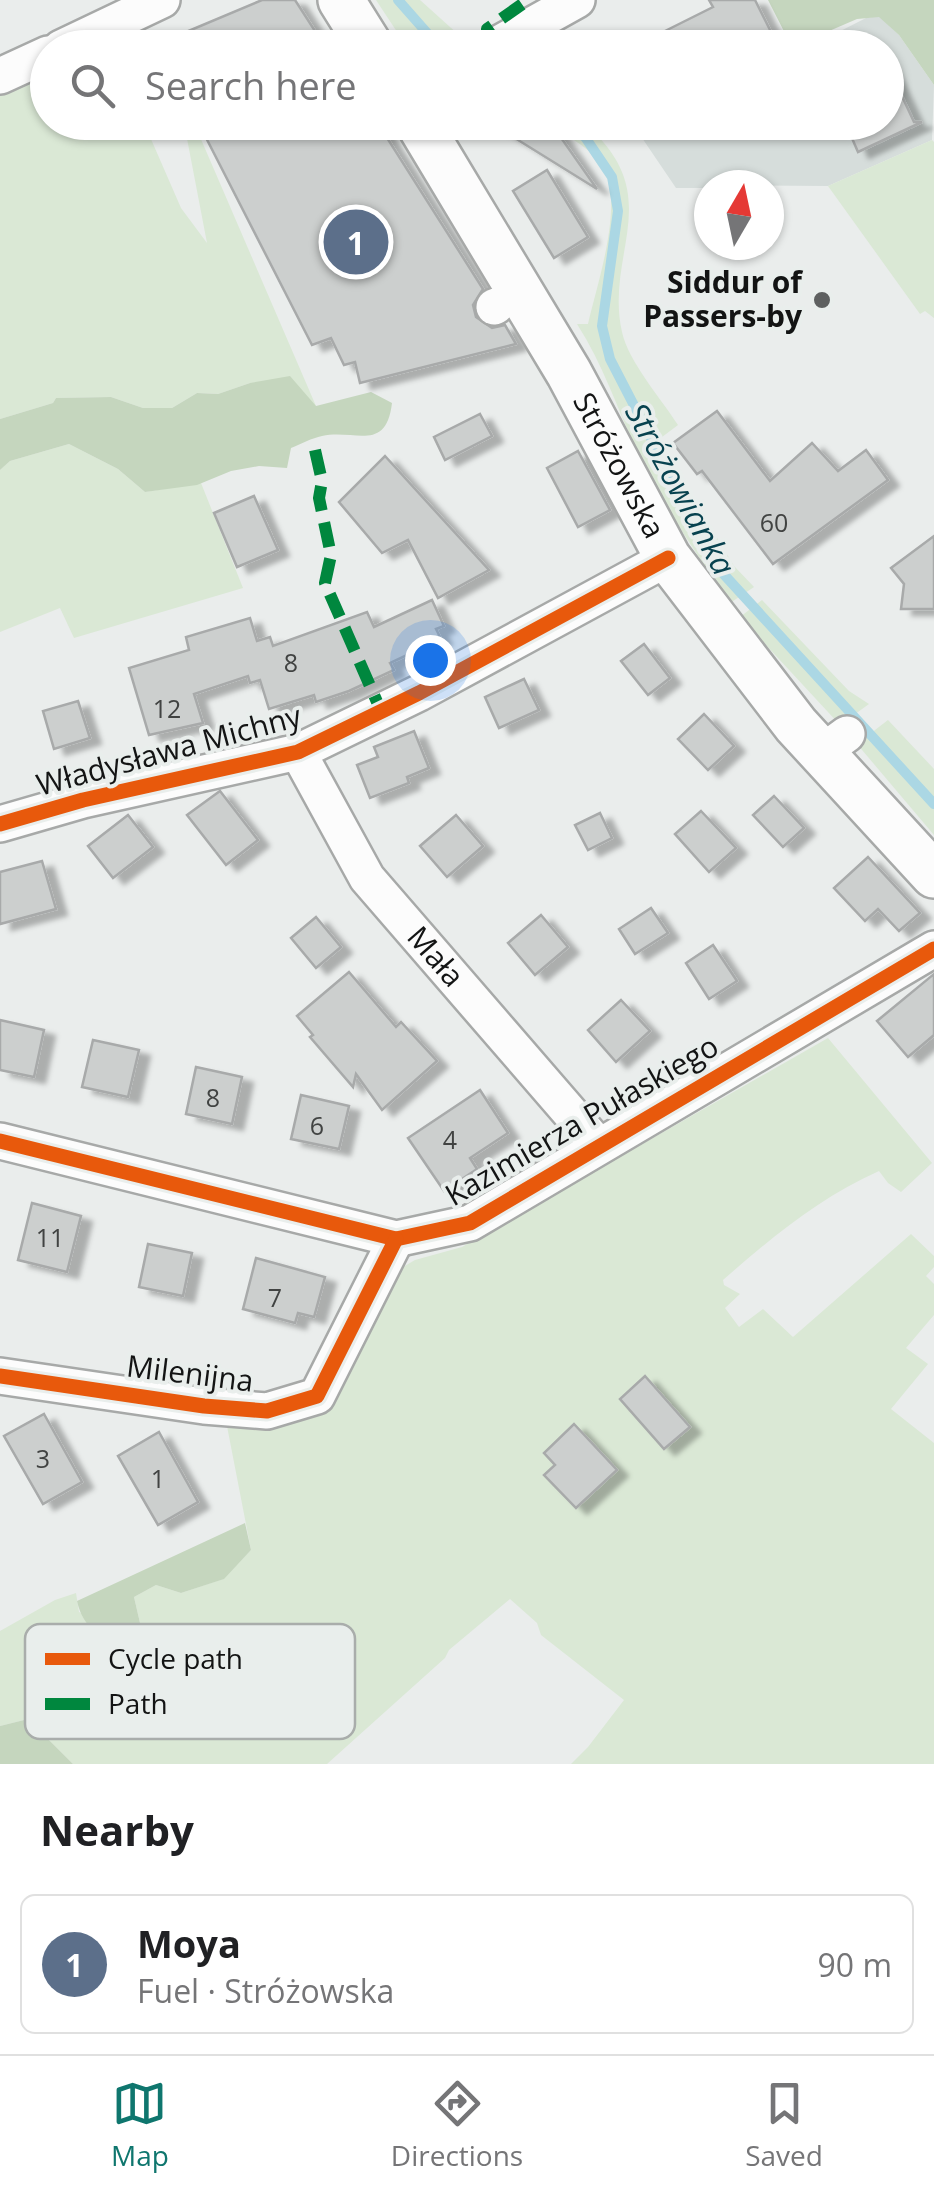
<!DOCTYPE html>
<html lang="en">
<head>
<meta charset="utf-8">
<style>
	body { margin:0; font-family:"Open Sans",sans-serif; background:#f6f6f6; color:#202124 }
	.compass { position:absolute; left:694px; top:170px; width:90px; height:90px; border-radius:50%; background:#fff; box-shadow:0 2px 8px #0004; rotate:9deg }
	.you { position:absolute; left:430px; top:660px; width:35px; height:35px; margin:-25px; border:8px solid #fff; border-radius:50%; background:#1a73e8; box-shadow:0 0 0 15px #1a73e833 }
	.badge { display:grid; place-items:center; width:65px; height:65px; border-radius:50%; background:#0f766e; color:#fff; font-size:32px; font-weight:700 }
	.pin { position:absolute; translate:-50% -50%; border:5px solid #fff; box-shadow:0 2px 10px #0006 }
	.list { margin:0; padding:0; list-style:none }
	h2 { display:flex; justify-content:space-between; align-items:center; height:130px; margin:0; padding:0 40px; font-size:42px }
	h2 small { font-size:32px; font-weight:400; color:#757577 }
	.list li { display:grid; grid-template-columns:65px 1fr auto; gap:30px; align-items:center; box-sizing:border-box; height:140px; margin:0 20px 20px; padding:0 20px; border:2px solid #e0e0e0; border-radius:15px }
	.list b { display:block; font-size:38px; white-space:nowrap }
	.list p { margin:0; font-size:32px; white-space:nowrap; color:#757577 }
	.list em { font-size:32px; font-style:normal; color:#757577 }
	.icon { flex:none; width:55px; height:55px; fill:none; stroke:currentColor; stroke-width:2; stroke-linecap:round; stroke-linejoin:round }
	.map { position:relative; flex:none; width:934px; height:1764px; overflow:hidden }
	.search { position:absolute; background:#fff; box-shadow:0 2px 8px #0004; left:30px; right:30px; top:30px; height:110px; display:flex; align-items:center; gap:25px; box-sizing:border-box; padding:0 35px; border-radius:55px; color:#757577; font-size:38px }
	.sheet { height:290px; background:#fff }
	nav { display:flex; justify-content:space-around; align-items:center; box-sizing:border-box; height:140px; border-top:2px solid #e0e0e0; background:#fff; font-size:28px; color:#757577 }
	nav a { display:grid; justify-items:center; gap:5px }
	nav .on { color:#0f766e }
	.map>svg:first-child { display:block }
	.built { fill:#d6dddb }
	.green { fill:#dae8d5 }
	.forest { fill:#c5d6be }
	.lines { fill:none; stroke-linecap:round; stroke-linejoin:round }
	.stream { stroke:#abd7e4; stroke-width:10 }
	.building { fill:#cccfce; stroke:#a8aaaa; stroke-width:2.5; filter:url(#shadow) }
	.minor-casing { stroke:#a7a9a8; stroke-width:40 }
	.major-casing { stroke:#a7a9a8; stroke-width:50 }
	.minor { stroke:#fcfcfc; stroke-width:35 }
	.major { stroke:#fcfcfc; stroke-width:45 }
	.quiet { stroke:#00873e; stroke-width:12; stroke-dasharray:25 12; stroke-linecap:butt }
	.cycleway-casing { stroke:#e9eeec; stroke-width:21 }
	.cycleway { stroke:#e8590c; stroke-width:15 }
	.poi-dot { fill:#5e6060; stroke:#e9eeec; stroke-width:4 }
	.labels { text-anchor:middle; stroke-width:8; stroke-linejoin:round; paint-order:stroke }
	.number-label { font-size:25px; fill:#414342 }
	.poi-label { font-size:30px; font-weight:bold; fill:#131414; stroke:#e9eeec; text-anchor:end }
	.street-label { font-size:30px; fill:#131414; stroke:#e9eeec }
	.water-label { font-size:32px; font-style:italic; fill:#08424f; stroke:#e9eeec }
	.key { fill:#e9eeec; stroke:#a9adab; stroke-width:2.5 }
	.key-label { font-size:28px; fill:#131414 }
</style>
</head>
<body>
<div class="map">
<svg width="934" height="1764" viewBox="0 0 934 1764">
	<defs>
		<filter id="shadow"><feDropShadow dx="11" dy="6" stdDeviation="2.5" flood-color="#0004"/></filter>
	</defs>
	<rect width="100%" height="100%" fill="#eaedec"/>
	<path class="built" d="M879 16 899 35 934 85 932 140 828 186 709 185V188H676L638 132 658 122H886V48L809 47 866 18Z"/>
	<g class="green">
		<path d="M376 0H420L460 36 442 47H407Z"/>
		<path d="M47 67 48 122 144 123 181 208 207 243 184 123H194L316 406 250 383 218 394 197 393 172 408H143L111 397 56 398 53 403 0 419V86Z"/>
		<path d="M548 123H584C669 196 604 252 622 332 628 361 662 400 678 425L658 440 734 566 754 587 730 603C697 554 662 505 637 451 617 408 603 364 577 324H588C597 283 628 196 599 161 585 145 564 134 548 123Z"/>
		<path d="M932 140 934 142V318L925 311 920 314 828 186Z"/>
		<path d="M69 444 118 469 145 492 201 483 243 588 74 638 60 608 0 632V470L10 461Z"/>
		<path d="M762 600 849 691 869 704 840 725 740 617Z"/>
		<path d="M888 720 934 769V835L857 744Z"/>
		<path d="M828 1038 932 1163 901 1192 888 1183 879 1171C819 1198 772 1237 723 1280L724 1285 740 1294 725 1308 739 1327 763 1309 793 1337 911 1234 934 1256V1267L926 1276 934 1284V1315L906 1348 928 1364 891 1409 934 1443V1764H571L588 1747 624 1700 541 1635 537 1623 510 1599 449 1650 445 1658 327 1764H73L28 1719 0 1726V1631L55 1600 76 1593 79 1612 143 1636 134 1597 156 1585 181 1593 223 1579 251 1550 226 1421 305 1408 403 1267 415 1260 462 1247Z"/>
	</g>
	<g class="forest">
		<path d="M768 0H934V85L899 35 879 17 857 19 792 47Z"/>
		<path d="M290 376 316 406 371 392 392 403C386 453 355 429 322 436 312 438 301 444 291 448L287 468 259 466 231 471 197 485 145 492 118 469 69 444 10 461 0 470V419L53 403 56 398 111 397 143 408H172L197 393 218 394 250 383Z"/>
		<path d="M245 1523 251 1550 224 1579 181 1593 156 1585 134 1597 143 1636 129 1647C103 1640 83 1629 77 1601Z"/>
		<path d="M28 1719 73 1764H0V1726Z"/>
	</g>
	<g class="lines">
		<g class="stream">
			<path d="M398 0 428 34 448 48"/>
			<path d="M563 122 585 137 612 177 618 211 602 326 610 359 718 568 934 804"/>
		</g>
	</g>
	<g class="building">
		<path d="M262 0H295L326 48H148Z"/>
		<path d="M709 0H755L779 48H631L713 7Z"/>
		<path d="M886 62 914 122H922L858 152 845 122H886Z"/>
		<path d="M198 122H377L483 289 473 305 476 317 492 328 505 325 516 344 360 383 355 362 344 365 331 338 312 345Z"/>
		<path d="M489 122H550L597 189Z"/>
		<path d="M547 170 588 237 554 258 513 191Z"/>
		<path d="M717 411 770 481 812 443 838 471 866 450 888 480 773 564 702 471 697 474 673 443Z"/>
		<path d="M480 414 492 436 445 460 434 437Z"/>
		<path d="M578 451 610 510 578 527 547 468Z"/>
		<path d="M385 456 489 570 438 598 408 540 382 553 339 502Z"/>
		<path d="M254 496 278 550 237 567 214 513Z"/>
		<path d="M934 536V609H901L904 584 891 568Z"/>
		<path d="M432 600 444 626 436 629 441 639 390 663 394 670 349 691 316 702 314 695 269 709 260 680 250 683 248 676 194 694 203 723 149 735 129 668 189 650 186 637 250 618 257 641 270 637 273 646 367 612 374 627Z"/>
		<path d="M644 644 670 678 648 695 621 661Z"/>
		<path d="M524 679 539 710 499 728 485 697Z"/>
		<path d="M78 701 90 738 54 749 43 711Z"/>
		<path d="M704 714 734 746 708 770 678 739Z"/>
		<path d="M414 731 429 768 407 777 409 783 370 798 357 765 378 757 374 747Z"/>
		<path d="M220 791 258 840 226 865 187 815Z"/>
		<path d="M774 796 804 828 783 847 753 815Z"/>
		<path d="M701 811 736 848 709 872 675 834Z"/>
		<path d="M600 813 612 838 588 850 575 825Z"/>
		<path d="M128 815 153 847 113 878 88 846Z"/>
		<path d="M456 815 483 846 447 877 420 846Z"/>
		<path d="M868 857 920 913 899 931 878 909 865 921 834 888Z"/>
		<path d="M42 861 56 909 0 924V872Z"/>
		<path d="M651 908 668 933 635 954 619 929Z"/>
		<path d="M541 915 568 947 535 975 508 943Z"/>
		<path d="M316 917 341 947 316 968 291 938Z"/>
		<path d="M713 945 737 981 709 999 686 963Z"/>
		<path d="M349 972 396 1027 401 1022 437 1061 382 1110 356 1074 353 1087 310 1037 313 1035 297 1016Z"/>
		<path d="M934 974V1035L908 1057 877 1021Z"/>
		<path d="M621 1000 650 1031 616 1062 588 1030Z"/>
		<path d="M0 1020 44 1030 34 1077 0 1070Z"/>
		<path d="M93 1040 139 1050 128 1097 82 1087Z"/>
		<path d="M196 1067 242 1077 232 1124 186 1114Z"/>
		<path d="M480 1090 508 1133 470 1158 477 1169 444 1191 408 1138Z"/>
		<path d="M301 1095 349 1106 339 1149 291 1139Z"/>
		<path d="M32 1203 81 1216 67 1272 18 1260Z"/>
		<path d="M148 1244 192 1253 183 1296 139 1287Z"/>
		<path d="M256 1258 325 1277 314 1317 298 1313 295 1323 243 1309Z"/>
		<path d="M645 1376 690 1427 664 1449 620 1399Z"/>
		<path d="M44 1414 82 1482 43 1504 4 1436Z"/>
		<path d="M574 1424 617 1470 576 1508 544 1475 555 1465 544 1453Z"/>
		<path d="M159 1432 198 1502 158 1525 118 1456Z"/>
	</g>
	<g class="lines">
		<g class="minor-casing">
			<g id="minor">
				<path d="M61 48 162 0"/>
				<path d="M491 48 577 0"/>
				<path d="M0 76 48 54"/>
				<path d="M494 307 496 306"/>
				<path id="s1" d="M298 752 367 878 598 1145"/>
				<path d="M821 753 847 734"/>
				<path d="M0 824 83 800 298 752 419 693 668 558"/>
				<path d="M0 1141 396 1239 470 1223 934 949"/>
				<path d="M0 1376 204 1406 267 1411 317 1396 396 1239"/>
			</g>
		</g>
		<g class="major-casing">
			<g id="major">
				<path d="M341 0 371 48"/>
				<path id="s2" d="M418 122 569 373 668 558 796 725 934 875"/>
			</g>
		</g>
		<use href="#minor" class="minor"/>
		<use href="#major" class="major"/>
		<g class="quiet">
			<path d="M489 48 487 29 528 0"/>
			<path d="M315 450 322 481 319 498 331 555 325 583 381 711"/>
		</g>
		<g class="cycleway-casing">
			<g id="cycleway">
				<path d="M0 824 83 800 298 752 419 693 668 558"/>
				<path d="M0 1141 396 1239 470 1223 934 949"/>
				<path d="M0 1376 204 1406 267 1411 317 1396 396 1239"/>
			</g>
		</g>
		<use href="#cycleway" class="cycleway"/>
	</g>
	<circle class="poi-dot" cx="822" cy="300" r="10"/>
	<g class="labels">
		<g class="number-label">
			<text x="774" y="532">60</text>
			<text x="291" y="672">8</text>
			<text x="167" y="718">12</text>
			<text x="213" y="1107">8</text>
			<text x="317" y="1135">6</text>
			<text x="450" y="1149">4</text>
			<text x="50" y="1247">11</text>
			<text x="275" y="1307">7</text>
			<text x="43" y="1468">3</text>
			<text x="158" y="1488">1</text>
		</g>
		<g class="poi-label">
			<text x="802" y="293">Siddur of<tspan x="802" dy="34">Passers-by</tspan></text>
		</g>
		<g class="street-label">
			<text dy="10" stroke="none"><textPath href="#s2" startOffset="398">Stróżowska</textPath></text>
			<text transform="translate(169 751) rotate(-15)" y="10">Władysława Michny</text>
			<text dy="10" stroke="none"><textPath href="#s1" startOffset="248">Mała</textPath></text>
			<text transform="translate(582 1121) rotate(-30)" y="10">Kazimierza Pułaskiego</text>
			<text transform="translate(190 1374) rotate(7)" y="10">Milenijna</text>
		</g>
		<g class="water-label">
			<text transform="translate(680 489) rotate(61)" y="11">Stróżowianka</text>
		</g>
	</g>
	<rect x="25" y="1624" width="330" height="115" rx="15" class="key"/>
	<rect x="45" y="1653" width="45" height="12" fill="#e8590c"/>
	<rect x="45" y="1698" width="45" height="12" fill="#00873e"/>
	<g class="key-label">
		<text x="108" y="1669">Cycle path</text>
		<text x="108" y="1714">Path</text>
	</g>
</svg>
<svg class="compass" viewBox="-18 -18 36 36"><path d="M0-13l5 13h-10z" fill="#e53935"/><path d="M0 13l5-13h-10z" fill="#757577"/></svg>
<div class="you"></div>
<div class="pin badge" style="left:356px;top:242px;background:#5c6f8a">1</div>
<div class="search"><svg class="icon" aria-label="search" viewBox="0 0 24 24"><circle cx="10" cy="10" r="6"/><path d="M15 15l6 6"/></svg>Search here</div>
</div>
<section class="sheet">
<h2>Nearby<small></small></h2>
<ul class="list">
<li><span class="badge" style="background:#5c6f8a">1</span><div><b>Moya</b><p>Fuel · Stróżowska</p></div><em>90 m</em></li>
</ul>
</section>
<nav>
<a class="on"><svg class="icon" aria-label="map" viewBox="0 0 24 24"><path d="M3 6l6-2 6 2 6-2v14l-6 2-6-2-6 2zM9 4v14M15 6v14"/></svg>Map</a>
<a><svg class="icon" aria-label="directions" viewBox="0 0 24 24"><path d="M12 3l9 9-9 9-9-9zM9 14v-3h6M13 9l2 2-2 2"/></svg>Directions</a>
<a><svg class="icon" aria-label="saved" viewBox="0 0 24 24"><path d="M7 4h10v16l-5-4-5 4z"/></svg>Saved</a>
</nav>
</body>
</html>
